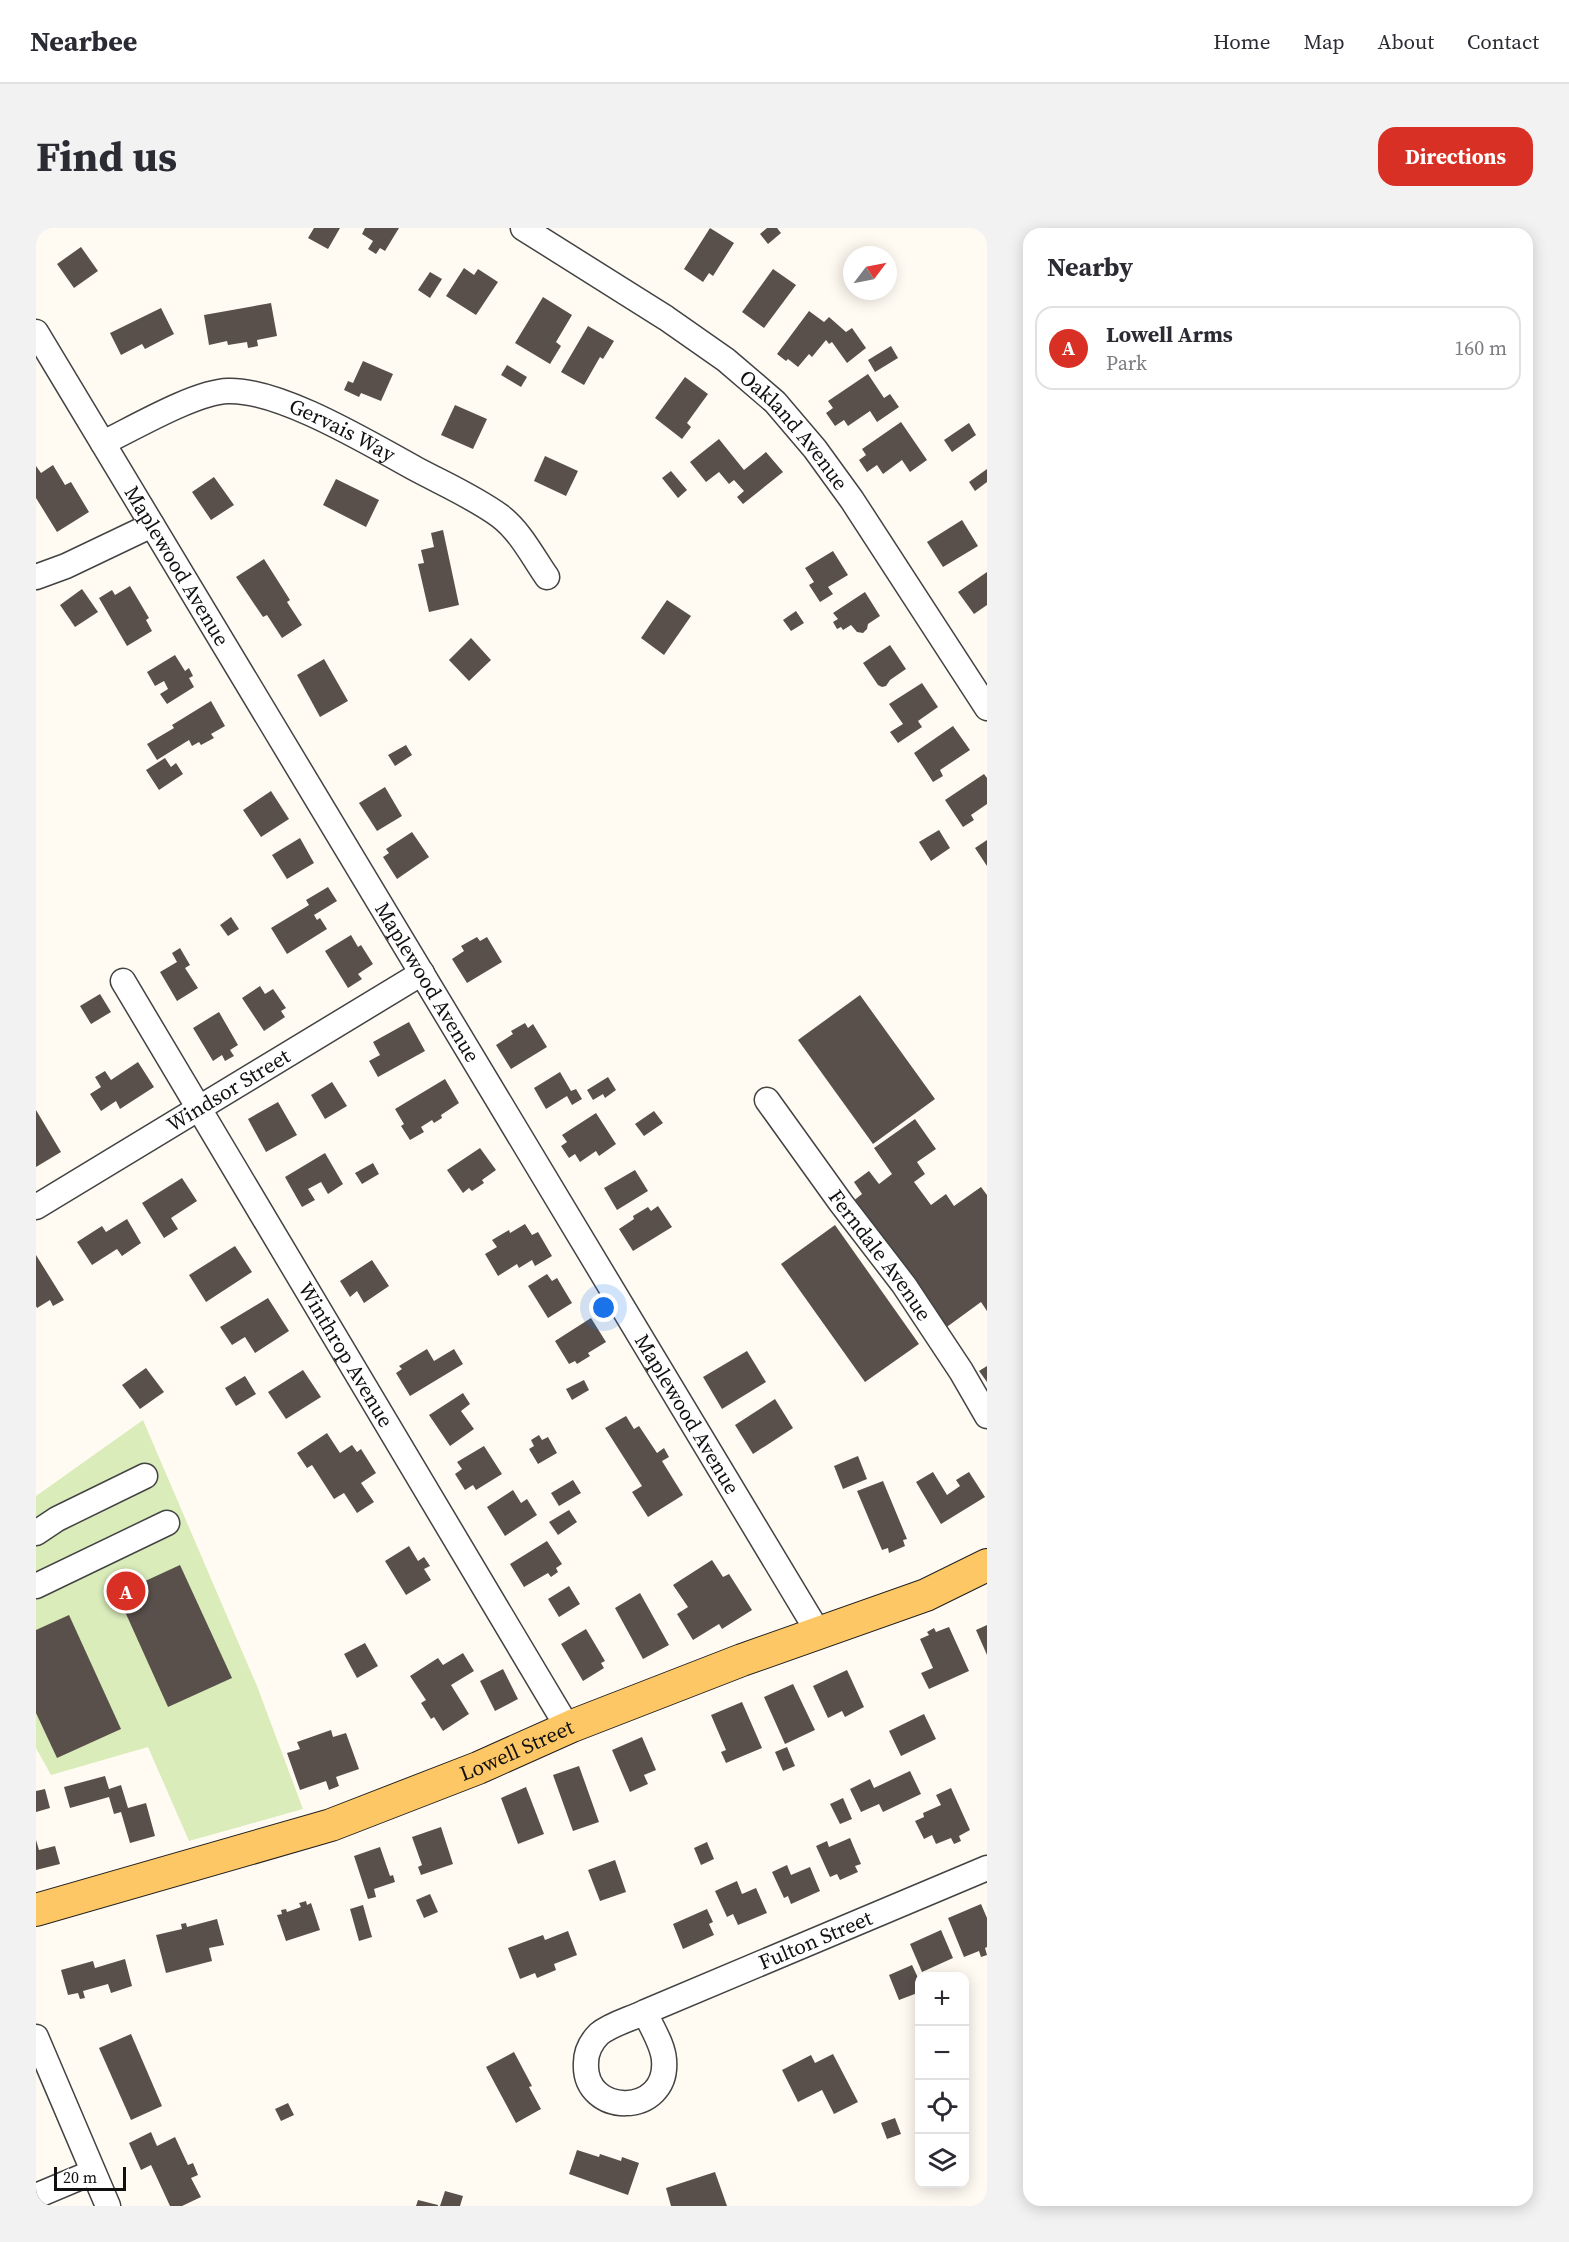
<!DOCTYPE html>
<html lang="en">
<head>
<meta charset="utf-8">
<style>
	body { margin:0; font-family:"Source Serif 4",serif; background:#f2f2f3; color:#2b2b33 }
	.controls { position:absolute; right:18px; bottom:18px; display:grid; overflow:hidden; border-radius:12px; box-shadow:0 3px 15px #0003 }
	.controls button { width:54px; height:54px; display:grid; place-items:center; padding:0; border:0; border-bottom:2px solid #e1e1e2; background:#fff; color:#2b2b33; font:30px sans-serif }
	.compass { position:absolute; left:807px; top:18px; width:54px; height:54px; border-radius:50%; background:#fff; box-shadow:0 3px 15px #0003; rotate:58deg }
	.scale { position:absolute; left:18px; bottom:15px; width:72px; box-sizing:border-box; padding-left:6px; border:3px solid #101010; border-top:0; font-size:16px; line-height:21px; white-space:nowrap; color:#101010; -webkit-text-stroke:4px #fff; paint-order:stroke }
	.you { position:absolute; left:568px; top:1080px; width:21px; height:21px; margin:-15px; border:4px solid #fff; border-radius:50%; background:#1a73e8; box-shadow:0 0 0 9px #1a73e833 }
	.badge { display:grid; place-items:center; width:39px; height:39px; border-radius:50%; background:#d93025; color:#fff; font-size:20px; font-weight:700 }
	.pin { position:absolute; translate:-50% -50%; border:3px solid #fff; box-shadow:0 2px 6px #0006 }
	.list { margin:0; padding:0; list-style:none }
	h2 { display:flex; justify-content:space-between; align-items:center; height:78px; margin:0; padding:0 24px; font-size:26px }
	h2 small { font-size:20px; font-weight:400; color:#7c7c81 }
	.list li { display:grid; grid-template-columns:39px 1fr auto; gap:18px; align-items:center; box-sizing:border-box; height:84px; margin:0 12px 12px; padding:0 12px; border:2px solid #e1e1e2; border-radius:18px }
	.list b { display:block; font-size:22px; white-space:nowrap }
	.list p { margin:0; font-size:20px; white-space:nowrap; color:#7c7c81 }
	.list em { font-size:20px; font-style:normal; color:#7c7c81 }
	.icon { flex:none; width:33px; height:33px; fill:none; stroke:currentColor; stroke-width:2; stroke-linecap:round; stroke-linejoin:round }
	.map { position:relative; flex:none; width:951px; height:1978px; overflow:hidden; border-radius:18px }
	header { display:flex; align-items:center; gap:36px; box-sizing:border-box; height:84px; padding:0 30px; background:#fff; border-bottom:2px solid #e1e1e2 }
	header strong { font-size:28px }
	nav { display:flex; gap:33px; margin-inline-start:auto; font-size:21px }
	.intro { display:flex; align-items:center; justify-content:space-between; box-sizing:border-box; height:144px; padding:0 36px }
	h1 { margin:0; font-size:42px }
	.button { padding:15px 27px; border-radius:18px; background:#d93025; color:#fff; font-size:21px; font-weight:700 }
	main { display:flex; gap:36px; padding:0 36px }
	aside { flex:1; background:#fff; border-radius:18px; box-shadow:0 3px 15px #0003 }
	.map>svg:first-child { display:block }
	.green { fill:#daecba }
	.building { fill:#59504c }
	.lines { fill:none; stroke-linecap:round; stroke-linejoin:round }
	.minor-casing { stroke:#434343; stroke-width:27 }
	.major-casing { stroke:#212121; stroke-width:34 }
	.minor { stroke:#fff; stroke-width:24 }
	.major { stroke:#fdc765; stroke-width:32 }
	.labels { text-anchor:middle; stroke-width:6; stroke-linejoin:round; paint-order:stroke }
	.street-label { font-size:21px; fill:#101010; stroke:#fff }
</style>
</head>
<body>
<header>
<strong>Nearbee</strong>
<nav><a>Home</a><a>Map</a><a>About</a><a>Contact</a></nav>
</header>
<div class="intro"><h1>Find us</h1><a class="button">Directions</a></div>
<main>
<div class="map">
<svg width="951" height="1978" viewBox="0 0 951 1978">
	<rect width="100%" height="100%" fill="#fffbf3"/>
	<path class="green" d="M107 1192 221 1458 267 1581 153 1613 112 1519 15 1547 0 1520V1268Z"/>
	<g class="building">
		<path d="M278 0H304L292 21 272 10Z"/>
		<path d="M329 0H363L349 23 344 20 340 26 332 21 337 13 326 6Z"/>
		<path d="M674 0 698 15 677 48 673 45 667 54 648 41Z"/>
		<path d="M731 0H741L745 5 732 16 724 6Z"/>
		<path d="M45 19 62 43 38 60 21 36Z"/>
		<path d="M428 40 438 47 442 41 462 54 440 87 410 68Z"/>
		<path d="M737 41 760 57 728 100 706 84Z"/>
		<path d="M394 44 406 51 394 70 382 62Z"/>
		<path d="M507 69 536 87 520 114 525 118 514 136 479 115Z"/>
		<path d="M235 75 241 108 221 112 222 118 212 120 211 114 192 117 191 113 173 117 168 87Z"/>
		<path d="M125 80 138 106 109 121 106 116 85 127 74 105Z"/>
		<path d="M773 83 788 94 793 89 810 104 816 100 830 120 811 135 796 114 793 116 790 112 776 129 773 126 762 139 752 131 750 133 741 126Z"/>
		<path d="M552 98 578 113 567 131 564 129 548 157 525 144Z"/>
		<path d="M855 118 862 130 839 144 832 132Z"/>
		<path d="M327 133 357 146 345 173 325 165 323 169 308 162 312 153 317 155Z"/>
		<path d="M471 137 491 149 485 159 465 147Z"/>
		<path d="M832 146 848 170 854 166 863 179 841 194 834 183 812 198 808 192 799 198 790 185 797 180 792 173Z"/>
		<path d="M649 149 672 166 651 195 655 199 646 211 619 190Z"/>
		<path d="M419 177 451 191 437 221 405 207Z"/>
		<path d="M865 194 891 232 874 244 866 232 847 246 841 237 831 244 823 232 830 227 826 221Z"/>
		<path d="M933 195 940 207 916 224 908 212Z"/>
		<path d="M683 211 708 242 730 224 747 244 707 276 701 269 708 263 698 252 693 256 683 244 670 254 654 234Z"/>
		<path d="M509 228 542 243 530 268 498 253Z"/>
		<path d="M17 237 29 257 35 254 53 284 21 304 0 270V238L5 245Z"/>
		<path d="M951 241V254L939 263 933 254Z"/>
		<path d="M635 243 651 262 642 270 626 250Z"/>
		<path d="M178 249 198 277 175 292 156 264Z"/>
		<path d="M300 251 343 272 330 299 287 277Z"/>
		<path d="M926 292 942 318 907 339 891 314Z"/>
		<path d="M407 302 423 377 393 384 382 336 388 335 385 322 398 319 395 305Z"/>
		<path d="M797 323 812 347 792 359 797 366 784 374 773 357 778 354 769 340Z"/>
		<path d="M228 331 254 372 251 374 266 397 246 410 231 387 227 389 200 349Z"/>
		<path d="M951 344V377L938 386 922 364Z"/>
		<path d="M94 358 113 390 110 392 116 403 91 418 63 370 76 362 79 367Z"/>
		<path d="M46 361 62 384 39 399 24 377Z"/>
		<path d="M829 364 844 388 832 396 831 401 827 405 821 404 815 397 807 402 805 399 801 401 797 394 802 391 797 385Z"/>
		<path d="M631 372 655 388 628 427 605 410Z"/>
		<path d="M760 383 768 395 755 403 747 392Z"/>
		<path d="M435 410 455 432 433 453 413 432Z"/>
		<path d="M854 417 870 441 854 452 850 458 846 459 842 457 827 435Z"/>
		<path d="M139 427 149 443 153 440 157 448 153 450 158 459 131 476 124 466 132 461 128 453 119 458 111 444Z"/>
		<path d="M288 431 312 473 284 489 261 447Z"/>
		<path d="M886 455 902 479 882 493 886 499 862 515 854 504 867 496 853 476Z"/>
		<path d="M175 473 189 498 175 506 178 510 165 517 163 514 156 518 153 512 121 532 111 516 138 500 136 497Z"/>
		<path d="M917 498 934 522 904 542 907 548 897 554 878 525Z"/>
		<path d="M370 517 376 527 359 538 352 527Z"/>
		<path d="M129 530 135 539 140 535 147 546 123 562 110 542Z"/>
		<path d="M948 546 951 550V576L935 587 938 592 927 599 909 572Z"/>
		<path d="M349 559 366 588 341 603 323 575Z"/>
		<path d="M235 563 253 591 225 609 207 582Z"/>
		<path d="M903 602 914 620 895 633 883 614Z"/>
		<path d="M376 604 393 629 361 651 347 629 353 625 350 621Z"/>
		<path d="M264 610 278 635 251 651 236 627Z"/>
		<path d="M951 612V638L939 620Z"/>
		<path d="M292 659 301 673 278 687 281 692 284 690 291 701 251 726 235 700 273 677 270 672Z"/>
		<path d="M195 689 203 701 192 708 184 697Z"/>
		<path d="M315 707 322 719 325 717 337 736 322 746 326 751 312 760 289 723Z"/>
		<path d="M441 709 444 713 451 709 466 734 431 755 416 731 428 723 425 718Z"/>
		<path d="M144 720 154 737 149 740 162 760 141 773 124 744 141 734 136 725Z"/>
		<path d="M224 758 229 766 237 761 250 780 245 783 249 789 228 803 206 770Z"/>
		<path d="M64 766 75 784 55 796 44 778Z"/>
		<path d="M824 767 899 871 837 916 762 812Z"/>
		<path d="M183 784 202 817 194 822 198 828 189 833 186 827 177 833 157 800Z"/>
		<path d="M373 794 389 823 342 849 333 833 344 827 337 814Z"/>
		<path d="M489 795 492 800 497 796 511 819 475 841 460 817 477 806 475 803Z"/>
		<path d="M102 834 118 859 84 881 80 873 65 883 54 866 65 859 59 849 69 843 75 852Z"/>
		<path d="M524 844 535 863 540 861 546 871 536 877 531 868 510 881 498 860Z"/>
		<path d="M572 849 580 862 569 870 567 866 557 872 551 862Z"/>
		<path d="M409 851 423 875 405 887 406 890 398 895 396 892 385 899 388 904 374 912 365 898 368 896 359 881Z"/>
		<path d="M296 854 311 878 289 891 275 867Z"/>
		<path d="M242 874 261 907 230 924 212 891Z"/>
		<path d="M0 882 25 924 0 939Z"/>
		<path d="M618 883 627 895 608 908 599 896Z"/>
		<path d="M560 885 580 916 563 928 560 923 544 934 539 926 533 930 525 918 531 914 526 907Z"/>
		<path d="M879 891 900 921 881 934 889 946 878 954 895 977 910 966 918 978 945 959 951 967V1083L945 1074 908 1101 816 974 826 966 818 954 833 943 843 956 856 946 838 920Z"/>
		<path d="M444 920 460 942 446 952 448 955 436 963 433 960 427 965 411 942Z"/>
		<path d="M289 925 307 956 292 966 285 954 272 961 279 972 266 979 249 949Z"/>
		<path d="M337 935 343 946 326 956 319 945Z"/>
		<path d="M599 942 612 963 581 982 568 960Z"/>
		<path d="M146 950 161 973 135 990 142 1001 128 1010 106 975Z"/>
		<path d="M622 978 636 999 597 1023 583 1001 598 991 597 988 612 979 615 983Z"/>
		<path d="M91 991 105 1015 86 1028 81 1021 56 1037 41 1014 66 998 70 1004Z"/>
		<path d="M489 996 496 1007 502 1004 516 1028 499 1038 496 1032 483 1040 481 1036 462 1048 449 1026 461 1019 456 1012 473 1002 474 1005Z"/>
		<path d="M799 997 883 1116 829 1154 745 1036Z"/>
		<path d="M199 1018 216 1044 170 1074 153 1047Z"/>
		<path d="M0 1027 28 1072 17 1078 14 1072 1 1080 0 1078Z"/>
		<path d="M336 1032 353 1058 328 1075 321 1063 314 1069 304 1053Z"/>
		<path d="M511 1046 516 1053 521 1050 536 1075 512 1090 492 1058Z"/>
		<path d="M232 1070 253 1103 219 1125 209 1109 196 1117 184 1099Z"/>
		<path d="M555 1090 570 1114 552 1125 554 1128 541 1136 539 1133 533 1136 519 1113Z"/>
		<path d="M391 1121 398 1133 418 1121 427 1136 374 1168 360 1145 366 1141 363 1138Z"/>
		<path d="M711 1123 730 1154 686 1181 667 1149Z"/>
		<path d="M951 1138V1154L943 1143Z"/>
		<path d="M110 1140 128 1164 104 1181 86 1157Z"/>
		<path d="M267 1142 285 1169 250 1191 232 1164Z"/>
		<path d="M209 1148 220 1166 200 1178 189 1160Z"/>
		<path d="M548 1152 553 1162 536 1172 530 1161Z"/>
		<path d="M427 1165 434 1176 425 1183 438 1201 414 1218 393 1187Z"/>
		<path d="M739 1171 757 1200 717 1226 699 1197Z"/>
		<path d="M590 1188 598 1201 603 1198 621 1225 628 1220 633 1229 626 1233 647 1267 612 1289 596 1264 606 1258 569 1200Z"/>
		<path d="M291 1205 304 1225 316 1217 321 1224 325 1221 340 1245 325 1255 338 1274 321 1285 308 1265 298 1271 276 1237 271 1240 261 1225Z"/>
		<path d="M503 1207 506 1212 512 1209 521 1225 502 1236 493 1221 498 1218 495 1212Z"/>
		<path d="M448 1218 466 1246 440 1262 437 1257 429 1262 419 1246 426 1241 421 1234Z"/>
		<path d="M822 1228 831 1251 807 1261 798 1238Z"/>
		<path d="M897 1244 911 1267 924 1258 920 1252 933 1244 949 1269 905 1296 880 1254Z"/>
		<path d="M537 1252 545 1265 523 1278 515 1265Z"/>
		<path d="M847 1253 871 1311 867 1312 869 1318 853 1325 852 1320 846 1322 821 1263Z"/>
		<path d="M477 1262 485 1275 491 1271 501 1287 469 1308 451 1279Z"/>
		<path d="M533 1282 541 1294 522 1307 513 1294Z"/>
		<path d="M511 1313 526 1336 520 1340 522 1344 515 1349 512 1345 488 1359 474 1336Z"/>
		<path d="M373 1318 382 1333 388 1329 394 1338 388 1341 395 1352 370 1367 349 1333Z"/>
		<path d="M676 1332 687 1349 693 1346 716 1382 686 1401 683 1396 657 1412 641 1386 652 1379 637 1357Z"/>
		<path d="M144 1337 196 1450 132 1479 81 1366Z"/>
		<path d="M533 1358 544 1376 523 1389 512 1371Z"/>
		<path d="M604 1365 633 1417 607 1431 579 1380Z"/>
		<path d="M33 1387 85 1501 21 1530 0 1485V1402Z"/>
		<path d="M951 1397V1427L940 1402Z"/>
		<path d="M913 1399 933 1443 893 1461 885 1445 897 1440 884 1411 893 1407 891 1404 898 1400 900 1404Z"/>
		<path d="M550 1401 569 1433 565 1435 568 1440 547 1453 525 1416Z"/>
		<path d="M329 1415 342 1438 321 1450 308 1426Z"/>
		<path d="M427 1425 438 1443 415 1457 433 1486 407 1503 398 1489 395 1491 385 1475 390 1472 374 1448 402 1430 407 1437Z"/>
		<path d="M467 1441 482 1471 459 1483 444 1453Z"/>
		<path d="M811 1442 828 1479 809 1489 806 1483 792 1490 777 1458Z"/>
		<path d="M757 1456 779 1502 749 1516 728 1469Z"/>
		<path d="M706 1474 726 1520 690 1535 685 1524 690 1522 675 1487Z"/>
		<path d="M888 1486 900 1511 865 1528 853 1503Z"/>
		<path d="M295 1502 297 1509 310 1505 323 1541 300 1549 303 1558 293 1562 290 1553 264 1562 251 1525 264 1521 261 1514Z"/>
		<path d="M606 1509 620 1542 608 1547 612 1556 594 1564 576 1522Z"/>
		<path d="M751 1519 759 1538 747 1543 739 1524Z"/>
		<path d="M543 1538 563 1594 537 1603 517 1547Z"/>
		<path d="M874 1543 885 1566 847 1584 843 1576 825 1584 814 1561 834 1551 838 1560Z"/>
		<path d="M69 1548 73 1561 85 1557 92 1580 110 1575 119 1608 94 1615 85 1584 78 1586 73 1569 34 1580 28 1559Z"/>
		<path d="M490 1559 508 1606 482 1616 465 1570Z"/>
		<path d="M915 1560 934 1602 923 1608 925 1613 918 1616 915 1610 900 1616 896 1607 888 1611 879 1593 888 1589 887 1585 905 1577 900 1567Z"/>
		<path d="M9 1561 14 1580 0 1584V1563Z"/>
		<path d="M807 1570 816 1591 804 1596 794 1576Z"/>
		<path d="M405 1599 417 1636 385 1647 382 1639 386 1637 376 1609Z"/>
		<path d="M814 1610 825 1636 819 1638 822 1644 804 1652 801 1646 794 1649 780 1618 791 1613 793 1619Z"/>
		<path d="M0 1612 3 1622 19 1618 24 1636 0 1642Z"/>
		<path d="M671 1614 678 1631 665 1637 658 1620Z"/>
		<path d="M344 1619 354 1648 357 1647 359 1654 338 1661 340 1669 332 1671 318 1628Z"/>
		<path d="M579 1632 590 1664 564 1673 552 1642Z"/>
		<path d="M751 1637 755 1647 774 1639 784 1663 755 1676 752 1668 748 1670 736 1644Z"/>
		<path d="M701 1653 706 1666 720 1660 731 1685 702 1697 697 1686 691 1689 679 1663Z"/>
		<path d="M394 1666 402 1684 388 1690 380 1672Z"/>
		<path d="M270 1673 271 1677 275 1675 284 1702 250 1713 241 1687 246 1686 245 1682 250 1681 251 1684 265 1679 263 1675Z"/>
		<path d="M945 1676 951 1690V1719L949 1720 951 1727 945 1729 943 1723 928 1729 912 1690Z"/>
		<path d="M327 1677 336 1709 323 1713 314 1681Z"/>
		<path d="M671 1681 677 1694 673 1696 678 1707 647 1721 637 1696Z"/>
		<path d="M181 1691 188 1717 173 1720 176 1733 130 1745 120 1707 146 1701 145 1696 150 1695 151 1699Z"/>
		<path d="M905 1702 917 1730 886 1744 874 1716Z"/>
		<path d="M532 1703 541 1727 518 1736 520 1742 501 1750 499 1745 484 1751 472 1720 507 1707 509 1712Z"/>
		<path d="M89 1731 96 1758 75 1765 72 1756 47 1763 49 1770 44 1771 42 1765 32 1767 25 1742 57 1733 59 1740Z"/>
		<path d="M876 1737 884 1754V1764L863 1772 853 1747Z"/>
		<path d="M95 1806 126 1878 95 1892 63 1820Z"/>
		<path d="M478 1824 496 1858 493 1859 505 1881 480 1895 450 1839Z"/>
		<path d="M797 1826 822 1874 798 1886 786 1862 762 1874 746 1842 775 1827 779 1835Z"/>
		<path d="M252 1875 258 1887 245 1893 239 1881Z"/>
		<path d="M859 1890 865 1906 851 1911 845 1895Z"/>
		<path d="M115 1904 121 1918 139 1909 152 1937 157 1935 162 1947 155 1950 165 1969 146 1978H134L115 1937 105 1942 93 1915Z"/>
		<path d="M541 1922 563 1929 564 1926 585 1933 586 1929 603 1935 592 1967 533 1946Z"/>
		<path d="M679 1944 691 1978H635L630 1960Z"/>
		<path d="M409 1963 427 1968 424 1978H404Z"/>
		<path d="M382 1972 402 1977V1978H380Z"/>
	</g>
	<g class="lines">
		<g class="minor-casing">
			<g id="minor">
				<path id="s1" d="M487 0 630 90 690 132 739 174 779 221 816 272 951 480"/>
				<path id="s2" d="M0 104 782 1404"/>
				<path id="s3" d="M67 215C98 200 159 164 192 163 244 161 334 216 380 241 408 256 438 269 464 288 484 303 497 329 511 349"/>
				<path d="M0 349 30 338 116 297"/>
				<path id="s4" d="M87 753 532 1500"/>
				<path id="s5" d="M731 872 805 975 868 1057 925 1143 951 1188"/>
				<path id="s6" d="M0 979 386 745"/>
				<path d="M0 1305 21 1291 109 1248"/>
				<path d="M0 1358 131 1295"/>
				<path id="s7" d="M609 1784C615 1799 627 1816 628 1832 633 1889 547 1889 550 1835 550 1824 555 1814 563 1806 575 1796 595 1791 609 1784L951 1640"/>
				<path d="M0 1809 72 1978"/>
				<path d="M0 1968 57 1944"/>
			</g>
		</g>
		<g class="major-casing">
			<g id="major">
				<path id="s8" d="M0 1682 295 1597 442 1540 536 1498 706 1432 890 1367 951 1337"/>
			</g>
		</g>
		<use href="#minor" class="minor"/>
		<use href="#major" class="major"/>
	</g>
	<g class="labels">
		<g class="street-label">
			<text dy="7" stroke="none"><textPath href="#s3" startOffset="258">Gervais Way</textPath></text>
			<text dy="7" stroke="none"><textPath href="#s1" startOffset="340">Oakland Avenue</textPath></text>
			<text dy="7" stroke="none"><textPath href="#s2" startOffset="273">Maplewood Avenue</textPath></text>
			<text dy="7" stroke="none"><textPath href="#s2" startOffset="759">Maplewood Avenue</textPath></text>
			<text dy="7" stroke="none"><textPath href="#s6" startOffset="225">Windsor Street</textPath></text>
			<text dy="7" stroke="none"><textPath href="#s5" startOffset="192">Ferndale Avenue</textPath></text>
			<text dy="7" stroke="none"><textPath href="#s4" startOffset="435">Winthrop Avenue</textPath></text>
			<text dy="7" stroke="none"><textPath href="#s2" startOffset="1263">Maplewood Avenue</textPath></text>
			<text dy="7" stroke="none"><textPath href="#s8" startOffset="507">Lowell Street</textPath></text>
			<text dy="7" stroke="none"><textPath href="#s7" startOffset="450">Fulton Street</textPath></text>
		</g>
	</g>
</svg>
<div class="controls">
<button>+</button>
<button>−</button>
<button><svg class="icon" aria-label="locate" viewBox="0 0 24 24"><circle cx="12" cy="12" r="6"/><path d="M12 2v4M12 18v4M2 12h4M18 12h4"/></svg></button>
<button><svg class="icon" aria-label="layers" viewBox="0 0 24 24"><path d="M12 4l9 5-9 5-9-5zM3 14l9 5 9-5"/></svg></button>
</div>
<svg class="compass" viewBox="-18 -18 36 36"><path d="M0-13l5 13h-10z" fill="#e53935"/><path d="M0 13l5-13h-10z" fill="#7c7c81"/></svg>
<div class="scale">20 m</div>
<div class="you"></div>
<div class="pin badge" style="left:90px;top:1363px">A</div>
</div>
<aside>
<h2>Nearby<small></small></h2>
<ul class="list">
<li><span class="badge">A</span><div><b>Lowell Arms</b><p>Park</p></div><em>160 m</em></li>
</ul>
</aside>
</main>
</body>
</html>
